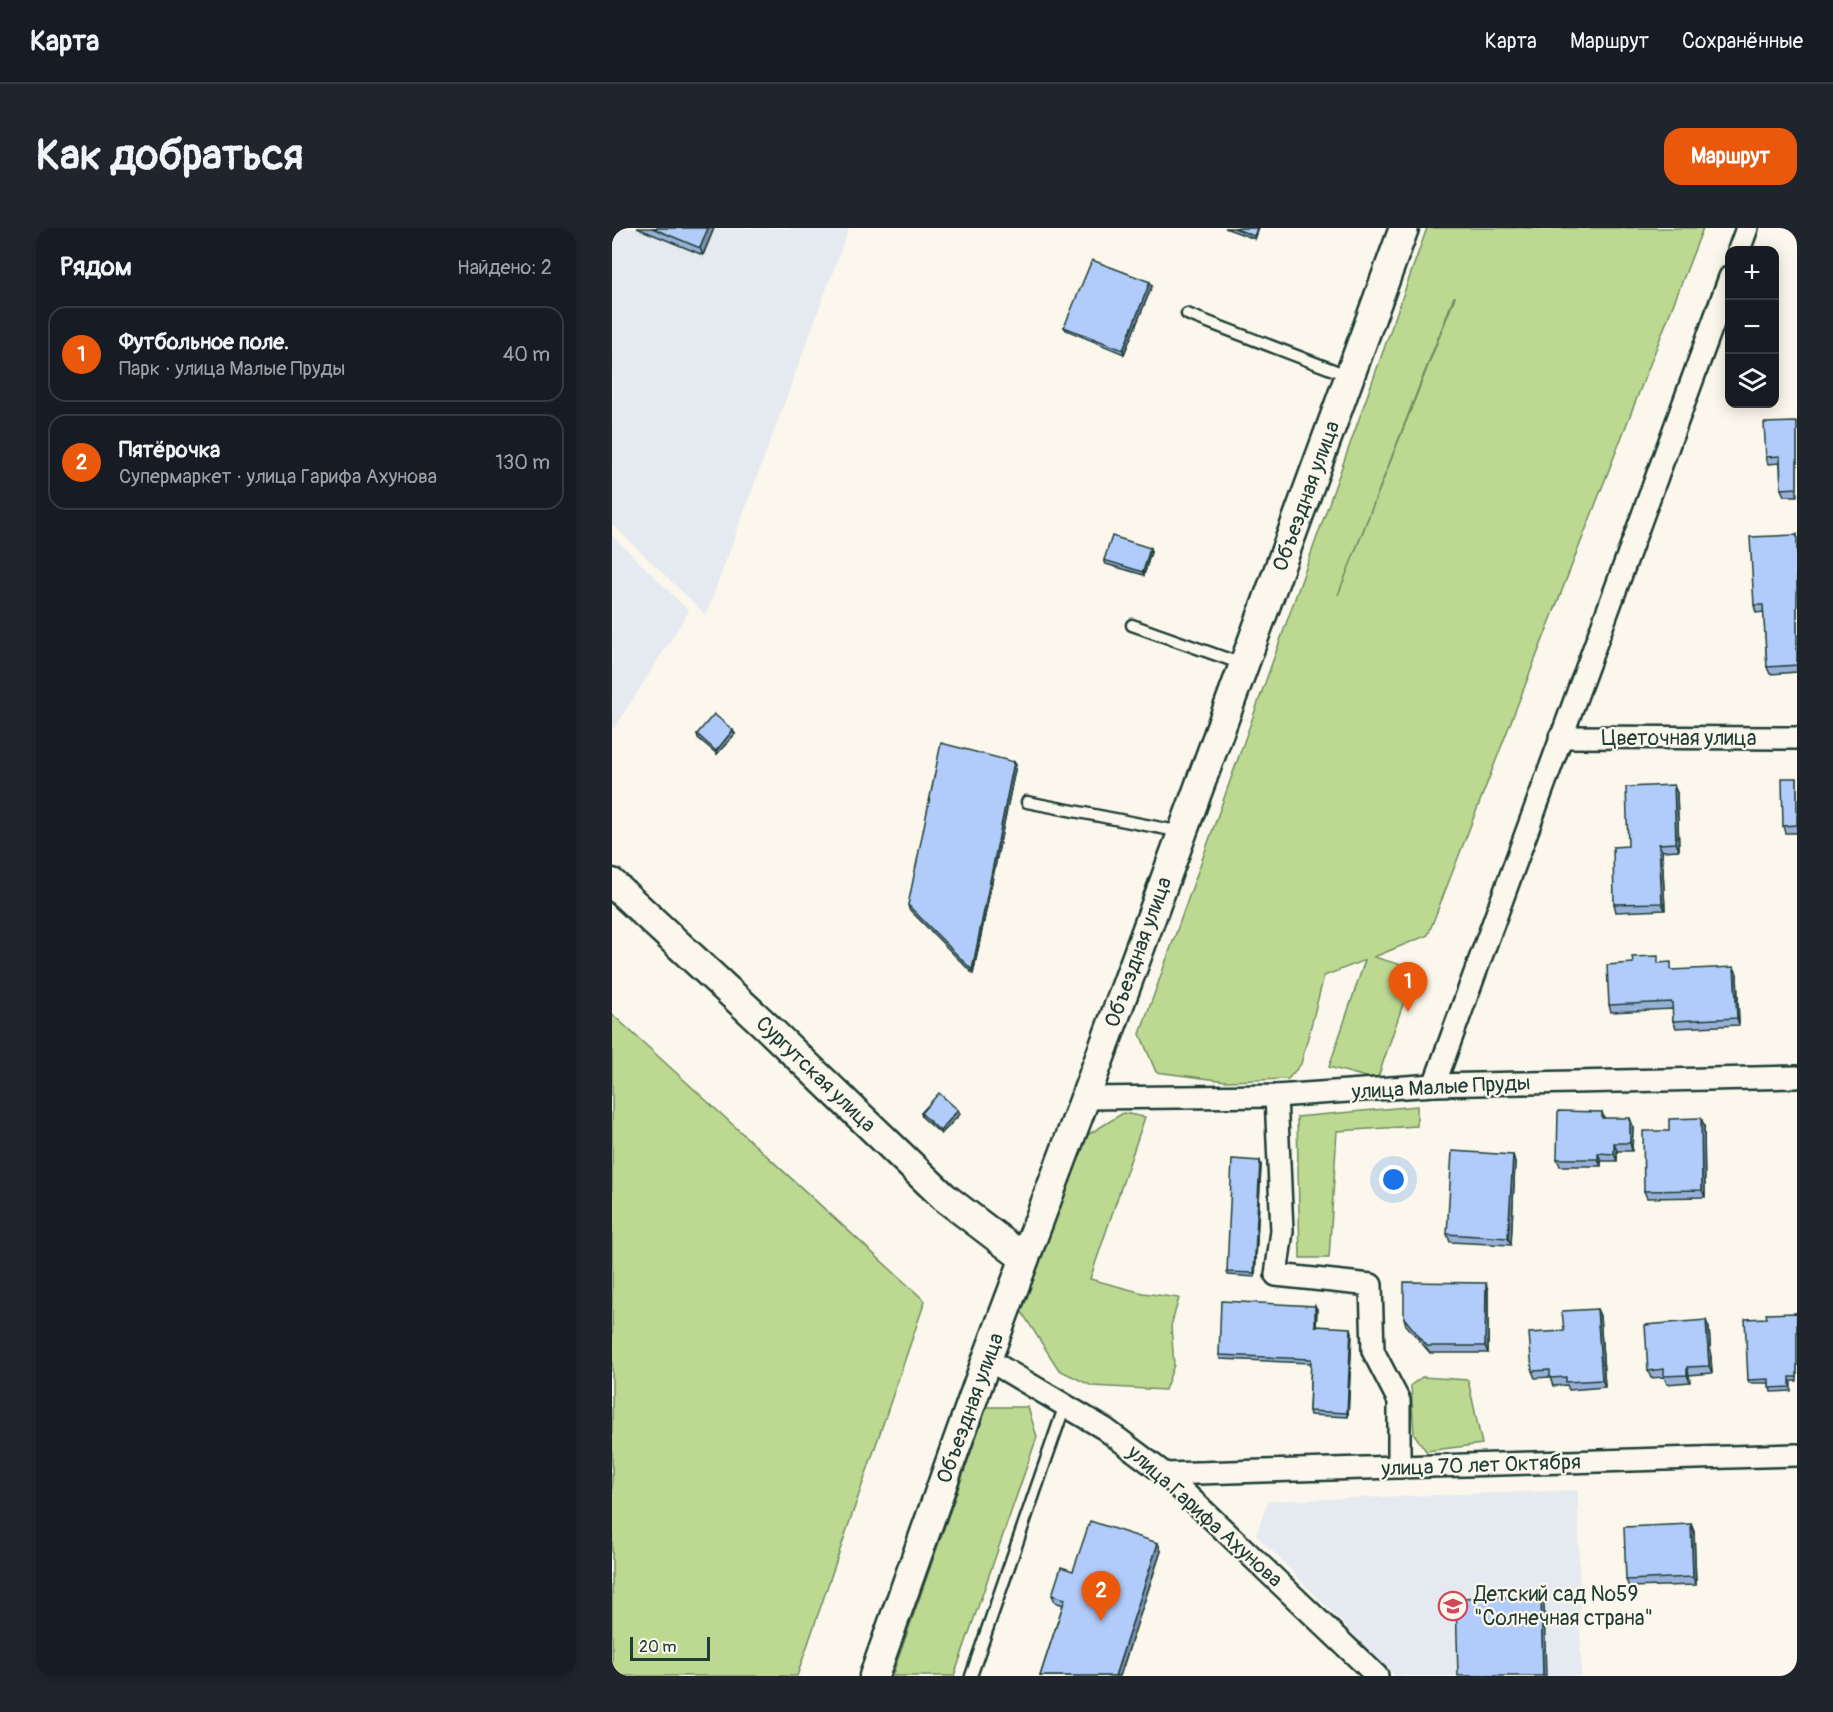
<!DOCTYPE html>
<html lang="ru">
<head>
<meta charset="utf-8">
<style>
	body { margin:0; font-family:Pangolin,sans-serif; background:#20242c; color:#f1f3f6 }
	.controls { position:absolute; right:18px; top:18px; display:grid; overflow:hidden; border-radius:12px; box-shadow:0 3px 15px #0003 }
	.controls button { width:54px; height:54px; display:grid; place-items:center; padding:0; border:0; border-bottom:2px solid #363941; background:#171b24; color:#f1f3f6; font:30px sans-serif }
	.scale { position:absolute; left:18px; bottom:15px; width:80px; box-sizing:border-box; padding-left:6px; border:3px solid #1f3d34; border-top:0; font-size:16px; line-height:21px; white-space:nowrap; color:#1f3d34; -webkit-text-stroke:4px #fbf7ec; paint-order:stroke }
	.you { position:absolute; left:782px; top:952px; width:21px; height:21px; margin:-15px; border:4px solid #fff; border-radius:50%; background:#1a73e8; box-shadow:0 0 0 9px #1a73e833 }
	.badge { display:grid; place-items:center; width:39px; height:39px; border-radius:50%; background:#ea580c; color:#fff; font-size:20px; font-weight:700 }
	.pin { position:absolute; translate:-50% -50px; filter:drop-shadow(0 2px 3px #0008) }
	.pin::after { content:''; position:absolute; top:32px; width:21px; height:18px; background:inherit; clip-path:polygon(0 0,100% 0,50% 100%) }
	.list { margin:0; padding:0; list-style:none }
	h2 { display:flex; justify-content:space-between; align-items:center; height:78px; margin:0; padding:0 24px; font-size:26px }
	h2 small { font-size:20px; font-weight:400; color:#9ea1a6 }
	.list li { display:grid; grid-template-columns:39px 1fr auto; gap:18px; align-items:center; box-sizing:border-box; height:96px; margin:0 12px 12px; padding:0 12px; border:2px solid #363941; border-radius:18px }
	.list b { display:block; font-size:22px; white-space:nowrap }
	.list p { margin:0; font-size:20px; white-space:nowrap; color:#9ea1a6 }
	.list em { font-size:20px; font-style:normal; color:#9ea1a6 }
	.icon { flex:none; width:33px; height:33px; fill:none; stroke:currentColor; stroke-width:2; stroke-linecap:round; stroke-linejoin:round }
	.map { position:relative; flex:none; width:1185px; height:1448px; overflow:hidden; border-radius:18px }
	header { display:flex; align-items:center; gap:36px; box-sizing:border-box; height:84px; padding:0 30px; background:#171b24; border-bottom:2px solid #363941 }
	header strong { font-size:28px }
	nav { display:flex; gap:33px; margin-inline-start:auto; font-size:21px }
	.intro { display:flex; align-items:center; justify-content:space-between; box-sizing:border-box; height:144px; padding:0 36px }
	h1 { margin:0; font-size:42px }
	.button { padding:15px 27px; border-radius:18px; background:#ea580c; color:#fff; font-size:21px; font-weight:700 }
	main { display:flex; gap:36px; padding:0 36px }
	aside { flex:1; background:#171b24; border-radius:18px; box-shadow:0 3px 15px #0003 }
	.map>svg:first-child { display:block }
	.built { fill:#e5eaf0 }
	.green { fill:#bdd991; stroke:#6e8b62; stroke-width:1.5; fill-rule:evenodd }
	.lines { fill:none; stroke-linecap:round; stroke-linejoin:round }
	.lane-casing { stroke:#1f3d34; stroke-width:15 }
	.street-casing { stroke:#1f3d34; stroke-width:26 }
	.secondary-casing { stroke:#1f3d34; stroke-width:33 }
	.lane { stroke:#fbf7ec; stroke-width:10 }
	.street { stroke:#fbf7ec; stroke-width:21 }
	.secondary { stroke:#fbf7ec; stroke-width:28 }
	.wall { fill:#98afd7; stroke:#1f3d34; stroke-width:1.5 }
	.shaded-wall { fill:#7c8faf; stroke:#1f3d34; stroke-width:1.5 }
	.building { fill:#b1ccfa; stroke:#1f3d34; stroke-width:1.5 }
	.labels { text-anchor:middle; stroke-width:4.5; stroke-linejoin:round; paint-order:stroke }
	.street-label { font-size:21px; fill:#1f3d34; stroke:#fbf7ec }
	.poi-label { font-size:21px; fill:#1f3d34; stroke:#fbf7ec; text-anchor:start }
</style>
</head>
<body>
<header>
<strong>Карта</strong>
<nav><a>Карта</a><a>Маршрут</a><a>Сохранённые</a></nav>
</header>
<div class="intro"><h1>Как добраться</h1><a class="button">Маршрут</a></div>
<main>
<aside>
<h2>Рядом<small>Найдено: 2</small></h2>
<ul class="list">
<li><span class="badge">1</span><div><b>Футбольное поле.</b><p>Парк · улица Малые Пруды</p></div><em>40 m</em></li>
<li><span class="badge">2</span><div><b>Пятёрочка</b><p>Супермаркет · улица Гарифа Ахунова</p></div><em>130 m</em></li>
</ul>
</aside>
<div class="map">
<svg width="1185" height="1448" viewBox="0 0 1185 1448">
	<rect width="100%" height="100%" fill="#fbf7ec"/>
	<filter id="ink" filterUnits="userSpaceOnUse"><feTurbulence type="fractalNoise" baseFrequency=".0167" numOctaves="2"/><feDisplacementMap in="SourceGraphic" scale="12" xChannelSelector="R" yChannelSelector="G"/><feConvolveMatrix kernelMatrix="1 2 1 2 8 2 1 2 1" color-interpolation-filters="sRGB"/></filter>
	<g filter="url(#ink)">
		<g class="built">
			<path d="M0 0H237L94 387 0 296Z"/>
			<path d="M0 307 77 383 2 501 0 499Z"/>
			<path d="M966 1262 969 1448H783L644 1307 656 1273Z"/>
		</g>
		<g class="green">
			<path d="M815 0H1091L816 707 762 729 803 741 765 852 717 839 753 732 712 748 689 836 676 851 614 853 544 844 528 806ZM842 69H843L726 367Z"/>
			<path d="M0 786 313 1073 185 1448H0Z"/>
			<path d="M805 878V898L725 903 717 1030H688L685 889Z"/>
			<path d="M511 885 533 889 478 1051 531 1065 567 1070 559 1098 562 1137 553 1162 480 1158 447 1142 409 1083 474 908Z"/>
			<path d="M810 1149 856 1152 870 1216 814 1223 802 1206 799 1157Z"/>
			<path d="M375 1179H416L425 1209 342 1448H280Z"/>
		</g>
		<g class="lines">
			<g class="lane-casing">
				<g id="lane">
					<path d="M575 86 737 148"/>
					<path d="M520 397 630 436"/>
					<path d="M415 574 570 604"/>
					<path d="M359 1448 453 1177"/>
				</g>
			</g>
			<g class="street-casing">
				<g id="street">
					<path d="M1127 22 1135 0"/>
					<path d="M948 509 1185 510"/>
					<path d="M822 857 1118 49"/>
					<path d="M664 868 670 1003 664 1047 759 1057 761 1123 787 1173V1239"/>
					<path d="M473 870 664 868 822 857 1185 849"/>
					<path d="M375 1131 493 1201 553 1246 765 1448"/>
					<path d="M553 1246 1185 1227"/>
				</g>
			</g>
			<g class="secondary-casing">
				<g id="secondary">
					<path d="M0 655 152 796 332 969 412 1030"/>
					<path d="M262 1448 375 1131 473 870 792 0"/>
				</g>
			</g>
			<use href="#lane" class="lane"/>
			<use href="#street" class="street"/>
			<use href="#secondary" class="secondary"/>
		</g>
		<g class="wall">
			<path d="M25 0H102L91 27Z"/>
			<path d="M613 0H647L643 11Z"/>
			<path d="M540 58 512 126 454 102 452 99Z"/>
			<path d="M1185 194V268H1172L1169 261 1168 235 1156 236 1154 229Z"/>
			<path d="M1185 307V444L1158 446 1155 439 1152 384 1144 385 1142 377Z"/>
			<path d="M539 324 532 347 494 336 492 332Z"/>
			<path d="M85 506H123L105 526 86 510Z"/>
			<path d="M402 534 404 537 361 746 297 681 296 677Z"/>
			<path d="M1185 550V605H1173L1171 598Z"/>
			<path d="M1065 565 1067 622 1050 623 1053 682 1004 684 1002 676 1016 618Z"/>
			<path d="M1048 735 1061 742 1125 746 1127 797 1064 800 1061 793V781L999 784 997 777Z"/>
			<path d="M346 882 348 886 329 906 310 889 309 885Z"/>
			<path d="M990 884 992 890 1021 898 1020 923H1005V933H989V938H948L945 931Z"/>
			<path d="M1089 890 1092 898 1093 969 1035 970 1032 963 1057 903Z"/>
			<path d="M901 927 903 934 899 1017 838 1014 835 1006Z"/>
			<path d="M648 933 649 937 643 1049 616 1047 615 1044Z"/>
			<path d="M876 1062V1125H818L794 1097 792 1090Z"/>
			<path d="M703 1078 705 1081 704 1098 740 1104 736 1189 698 1187 697 1183 699 1135 608 1131 607 1127Z"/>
			<path d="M985 1081 988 1088 993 1159 957 1162 955 1157 941 1158 938 1149 923 1150 920 1143 952 1103Z"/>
			<path d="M1185 1085V1153H1179V1163L1159 1164 1157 1155H1137L1136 1152 1155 1090Z"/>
			<path d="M1097 1100 1100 1145 1077 1147 1078 1154 1055 1156 1052 1149 1039 1150 1036 1143Z"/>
			<path d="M1079 1296 1082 1304 1084 1357 1017 1359 1014 1352Z"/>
			<path d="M549 1323 508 1448H428L451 1377 443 1374 440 1367 461 1343Z"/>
		</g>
		<g class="shaded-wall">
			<path d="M96 0H102L91 27 88 20Z"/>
			<path d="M645 0H647L643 11 642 8Z"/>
			<path d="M538 54 540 58 512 126 511 122Z"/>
			<path d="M538 320 539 324 532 347 531 344Z"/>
			<path d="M121 502 123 506 105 526 104 523Z"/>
			<path d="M402 534 404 537 361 746 360 742Z"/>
			<path d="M1062 557 1065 565 1067 622 1064 615Z"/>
			<path d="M1047 616 1050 623 1053 682 1050 675Z"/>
			<path d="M1122 739 1125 746 1127 797 1125 790Z"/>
			<path d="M346 882 348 886 329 906 328 903Z"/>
			<path d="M1018 890 1021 898 1020 923 1018 915Z"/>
			<path d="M1089 890 1092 898 1093 969 1090 962Z"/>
			<path d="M1002 915 1005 923V933L1002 926Z"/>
			<path d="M986 925 989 933V938L986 931Z"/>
			<path d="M901 927 903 934 899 1017 896 1010Z"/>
			<path d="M648 933 649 937 643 1049 642 1045Z"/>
			<path d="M874 1055 876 1062V1125L873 1118Z"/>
			<path d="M703 1078 705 1081 704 1102 703 1098Z"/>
			<path d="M985 1081 988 1088 993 1159 990 1152Z"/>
			<path d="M1094 1092 1097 1100 1100 1145 1097 1138Z"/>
			<path d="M739 1100 740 1104 736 1189 735 1185Z"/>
			<path d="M1075 1139 1077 1147 1078 1154 1075 1147Z"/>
			<path d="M1079 1296 1082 1304 1084 1357 1081 1349Z"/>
			<path d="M546 1315 549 1323 508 1448H503Z"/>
			<path d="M929 1368 932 1375 934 1448H931Z"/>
		</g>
		<g class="building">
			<path d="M40 0H96L88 20Z"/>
			<path d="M622 0H645L642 8Z"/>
			<path d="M480 32 538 54 511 122 452 99Z"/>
			<path d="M1185 194V260L1169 261 1168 228 1154 229 1152 195Z"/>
			<path d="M1185 307V437L1155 439 1151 377H1142L1138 309Z"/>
			<path d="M500 308 538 320 531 344 492 332Z"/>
			<path d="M102 486 121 502 104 523 85 506Z"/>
			<path d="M329 515 402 534 360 742 296 677Z"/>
			<path d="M1170 550H1185V597L1171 598Z"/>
			<path d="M1062 557 1064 615 1047 616 1050 675 1002 676 1001 619 1016 618 1014 559Z"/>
			<path d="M1046 728V735L1059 734V742L1122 739 1125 790 1061 793 1060 774 997 777 995 737 1021 735 1020 729Z"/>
			<path d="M327 865 346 882 328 903 309 885Z"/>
			<path d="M946 883 990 884V890H1018V915H1002V926L986 925V931H945Z"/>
			<path d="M1089 890 1090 962 1032 963 1031 903H1057V891Z"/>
			<path d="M840 923 901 927 896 1010 835 1006Z"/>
			<path d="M620 931 648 933 642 1045 615 1044Z"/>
			<path d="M792 1054 874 1055 873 1118H815L792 1090Z"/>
			<path d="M609 1073 703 1078V1098L739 1100 735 1185 697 1183 699 1131 607 1127Z"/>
			<path d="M985 1081 990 1152 954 1154V1149L938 1150V1142L920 1143 917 1105 952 1103 950 1083Z"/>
			<path d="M1185 1085V1149H1178V1159L1157 1160V1151L1136 1152 1133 1091 1155 1090 1154 1086Z"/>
			<path d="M1094 1092 1097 1138 1075 1139V1147L1052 1148V1141L1036 1143 1033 1097Z"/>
			<path d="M478 1293 546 1315 503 1448H428L453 1371 440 1367 449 1339 461 1343Z"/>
			<path d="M1079 1296 1081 1349 1014 1352 1012 1299Z"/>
			<path d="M929 1368 931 1448H846L844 1370Z"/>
		</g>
	</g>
	<defs>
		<g id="school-ring" transform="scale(1.5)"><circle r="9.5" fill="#fbf7ec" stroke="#d1495b" stroke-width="1.5"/><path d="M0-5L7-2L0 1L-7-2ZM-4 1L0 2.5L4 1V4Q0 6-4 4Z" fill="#d1495b"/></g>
	</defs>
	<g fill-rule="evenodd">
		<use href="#school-ring" x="841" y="1378"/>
	</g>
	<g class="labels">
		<g class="street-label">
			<text transform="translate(694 268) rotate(-70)" y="7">Объездная улица</text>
			<text x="1067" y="517">Цветочная улица</text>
			<text transform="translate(526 724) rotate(-70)" y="7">Объездная улица</text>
			<text transform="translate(204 846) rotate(44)" y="7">Сургутская улица</text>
			<text transform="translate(829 859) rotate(-3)" y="7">улица Малые Пруды</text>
			<text transform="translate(358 1180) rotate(-70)" y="7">Объездная улица</text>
			<text transform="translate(869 1237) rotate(-2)" y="7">улица 70 лет Октября</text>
			<text transform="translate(593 1288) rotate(42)" y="7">улица Гарифа Ахунова</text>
		</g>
		<g class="poi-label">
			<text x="862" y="1373">Детский сад №59<tspan x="862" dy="24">"Солнечная страна"</tspan></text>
		</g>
	</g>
</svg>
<div class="controls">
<button>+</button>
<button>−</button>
<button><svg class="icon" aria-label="layers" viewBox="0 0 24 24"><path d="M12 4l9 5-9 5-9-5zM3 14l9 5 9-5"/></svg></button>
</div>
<div class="scale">20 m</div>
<div class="you"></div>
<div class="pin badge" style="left:796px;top:784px">1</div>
<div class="pin badge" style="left:489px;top:1393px">2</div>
</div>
</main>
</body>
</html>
